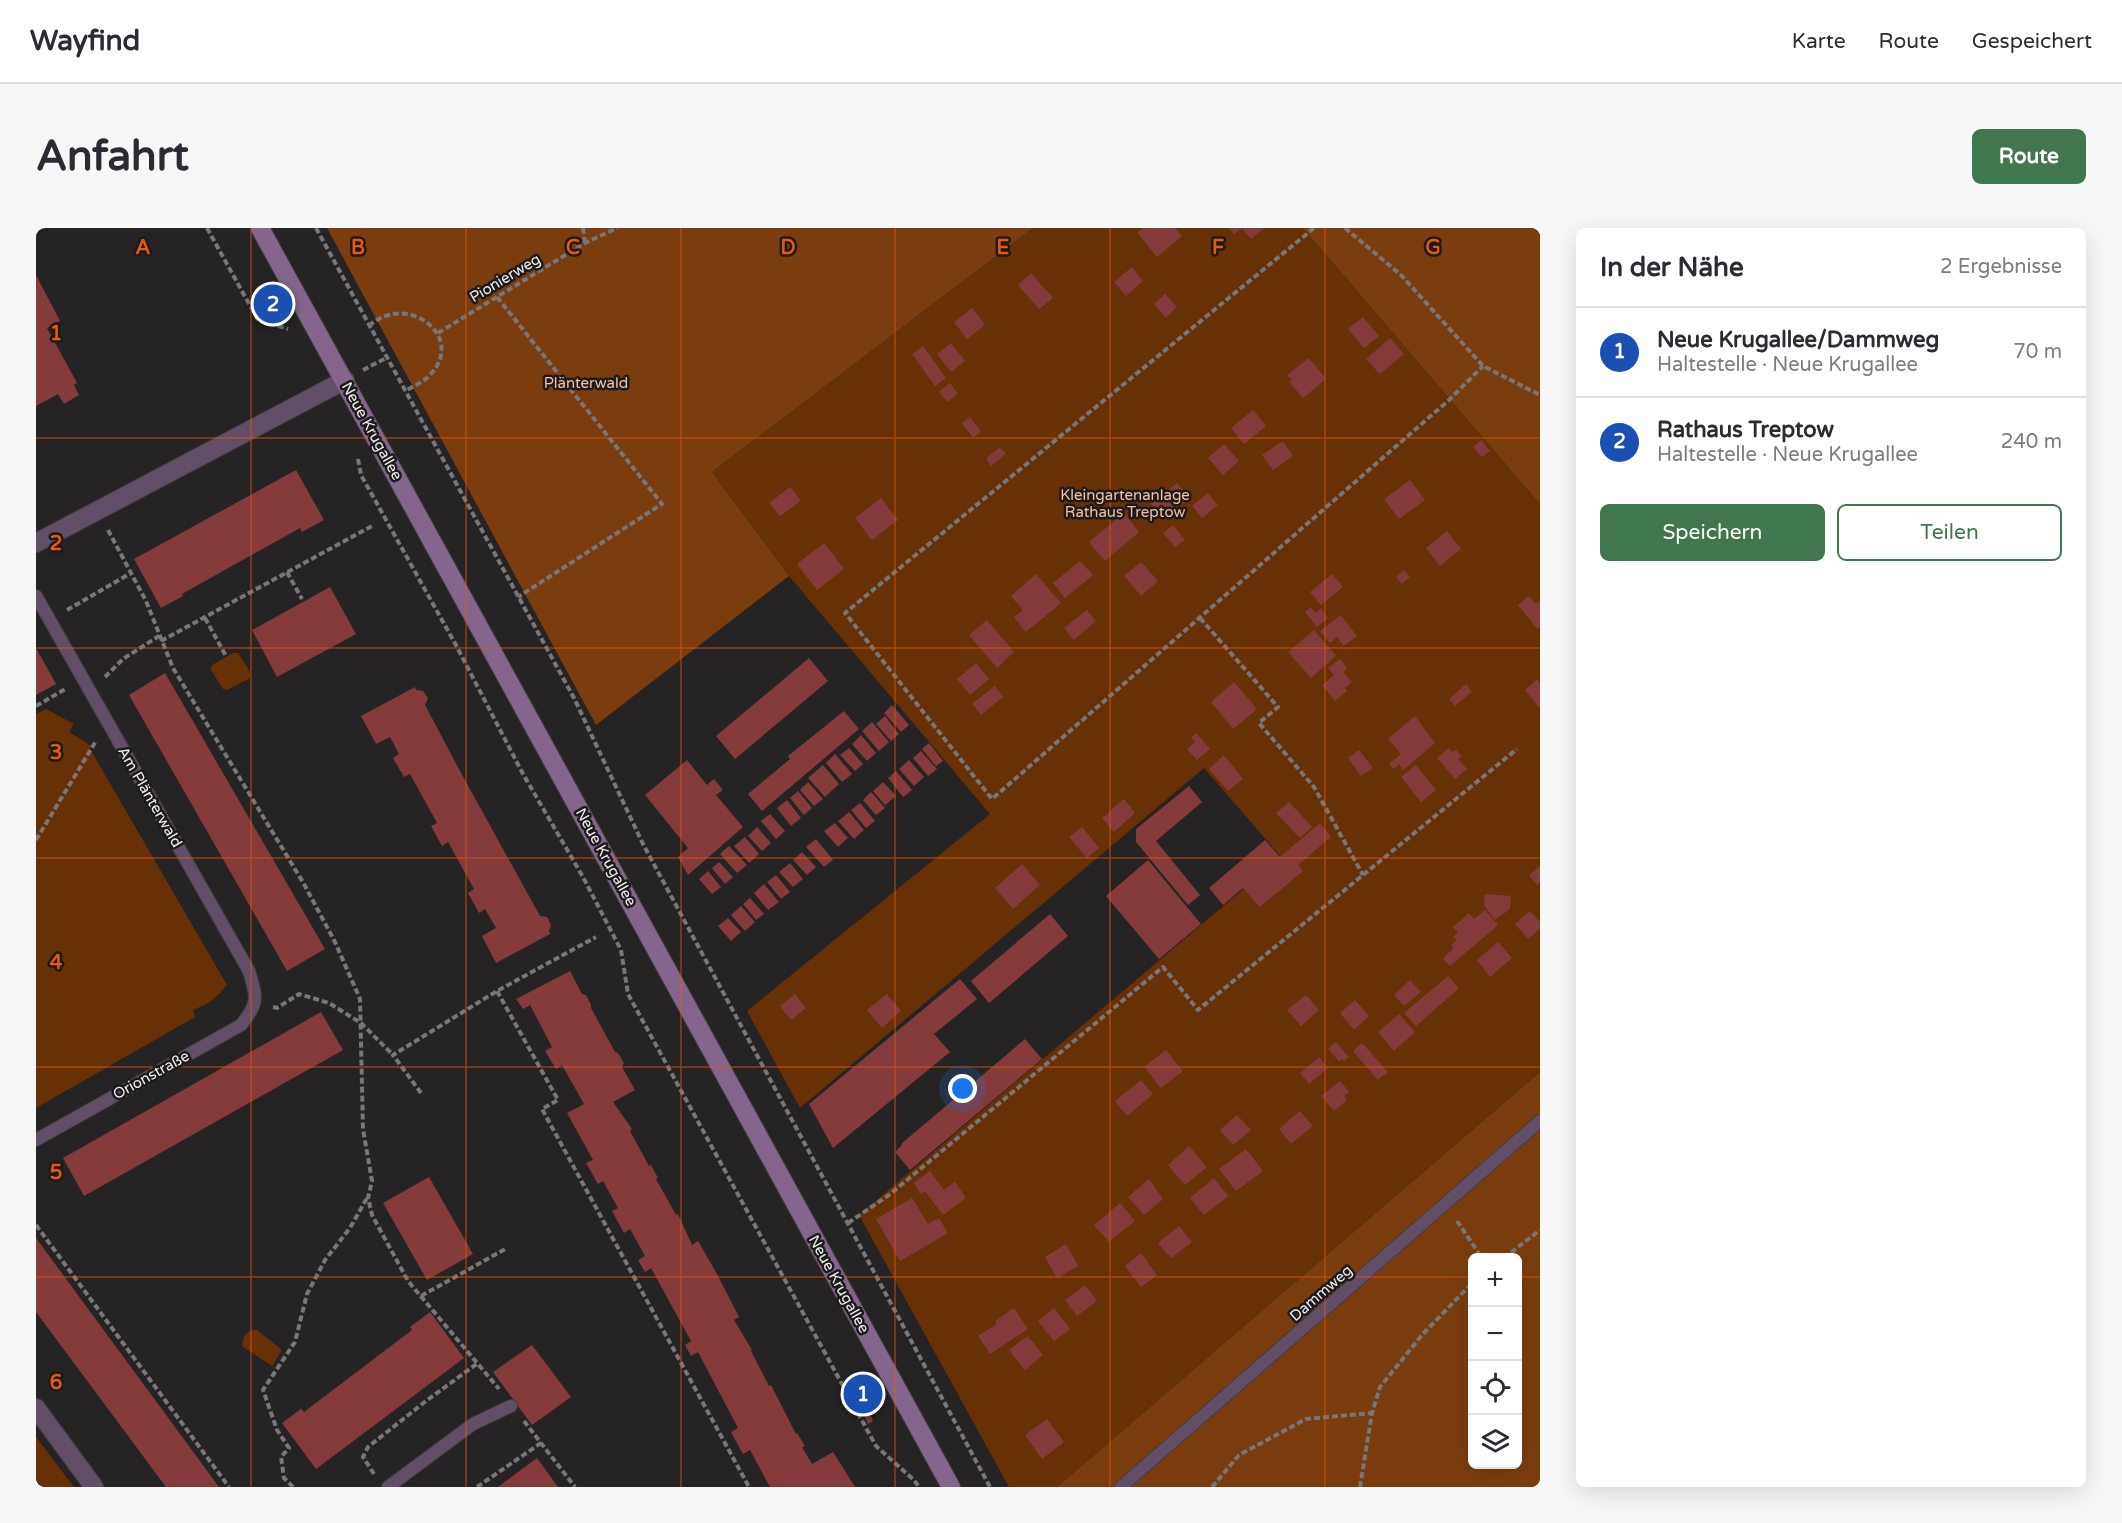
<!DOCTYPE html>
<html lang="de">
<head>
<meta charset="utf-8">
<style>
	body { margin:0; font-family:"Varela Round",sans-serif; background:#f7f7f7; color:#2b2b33 }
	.controls { position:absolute; right:18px; bottom:18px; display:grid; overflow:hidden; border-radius:9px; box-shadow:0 6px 24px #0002 }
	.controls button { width:54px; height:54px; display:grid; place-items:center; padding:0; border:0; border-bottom:2px solid #e1e1e2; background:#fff; color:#2b2b33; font:30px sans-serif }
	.you { position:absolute; left:927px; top:861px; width:21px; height:21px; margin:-15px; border:4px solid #fff; border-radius:50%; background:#1a73e8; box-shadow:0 0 0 9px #1a73e833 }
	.badge { display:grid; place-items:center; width:39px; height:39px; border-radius:50%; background:#40774e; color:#fff; font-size:20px; font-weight:700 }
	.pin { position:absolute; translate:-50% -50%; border:3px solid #fff; box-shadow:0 2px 6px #0006 }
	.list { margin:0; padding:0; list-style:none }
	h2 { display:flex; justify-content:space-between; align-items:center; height:78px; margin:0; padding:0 24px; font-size:26px }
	h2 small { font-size:20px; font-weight:400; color:#7c7c81 }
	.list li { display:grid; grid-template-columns:39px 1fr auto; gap:18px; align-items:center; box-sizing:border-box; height:90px; padding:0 24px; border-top:2px solid #e1e1e2 }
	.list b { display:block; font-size:22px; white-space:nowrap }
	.list p { margin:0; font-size:20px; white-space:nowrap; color:#7c7c81 }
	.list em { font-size:20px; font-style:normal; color:#7c7c81 }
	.actions { display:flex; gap:12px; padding:18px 24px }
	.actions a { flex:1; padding:14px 0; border:2px solid #40774e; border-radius:9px; text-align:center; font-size:21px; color:#40774e }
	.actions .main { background:#40774e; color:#fff }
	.icon { flex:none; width:33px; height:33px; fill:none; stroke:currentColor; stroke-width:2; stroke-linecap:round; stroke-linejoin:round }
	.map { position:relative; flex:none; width:1504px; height:1259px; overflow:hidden; border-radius:9px }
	header { display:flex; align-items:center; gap:36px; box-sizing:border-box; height:84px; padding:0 30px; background:#fff; border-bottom:2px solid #e1e1e2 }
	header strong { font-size:28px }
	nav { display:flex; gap:33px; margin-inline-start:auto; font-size:21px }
	.intro { display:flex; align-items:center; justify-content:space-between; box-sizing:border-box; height:144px; padding:0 36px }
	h1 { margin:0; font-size:42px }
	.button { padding:15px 27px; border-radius:9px; background:#40774e; color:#fff; font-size:21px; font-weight:700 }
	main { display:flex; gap:36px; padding:0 36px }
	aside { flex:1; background:#fff; border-radius:9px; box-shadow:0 6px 24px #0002 }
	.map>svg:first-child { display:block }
	.green { fill:#673105 }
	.forest { fill:#7b3d0d; fill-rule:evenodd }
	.building { fill:#853b3c }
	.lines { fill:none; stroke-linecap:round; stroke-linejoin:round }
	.lane-casing { stroke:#413f40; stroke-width:14 }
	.street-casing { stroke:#413f40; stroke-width:20 }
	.secondary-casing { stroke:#413f40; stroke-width:20 }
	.path { stroke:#787677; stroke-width:4; stroke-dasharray:6 3; stroke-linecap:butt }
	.lane { stroke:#624e67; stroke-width:12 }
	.street { stroke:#624e67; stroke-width:18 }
	.secondary { stroke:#84668d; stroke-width:18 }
	.grid { fill:none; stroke:#e8590c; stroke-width:1.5; stroke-opacity:0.55 }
	.labels { text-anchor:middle; stroke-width:5; stroke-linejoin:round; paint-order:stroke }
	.street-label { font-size:15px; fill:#f0eeef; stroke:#1c1a1a }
	.park-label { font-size:15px; fill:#f8c09e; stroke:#1c1a1a }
	.grid-label { font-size:20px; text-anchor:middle; font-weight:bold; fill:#e8590c; stroke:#1c1a1a; stroke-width:5; stroke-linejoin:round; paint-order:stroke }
</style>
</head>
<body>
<header>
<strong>Wayfind</strong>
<nav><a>Karte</a><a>Route</a><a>Gespeichert</a></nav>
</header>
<div class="intro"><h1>Anfahrt</h1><a class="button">Route</a></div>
<main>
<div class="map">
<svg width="1504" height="1259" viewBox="0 0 1504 1259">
	<rect width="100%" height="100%" fill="#252324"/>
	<g class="green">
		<path d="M997 0H1267L1504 276V844L1021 1259H973L823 987 1245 629 1168 540 764 880 711 783 954 586 753 348 676 244Z"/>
		<path d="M197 425H202L214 444V450L191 462 187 461 175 442 176 437Z"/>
		<path d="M10 481 38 496 33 504 56 518 54 521 191 757C181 770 172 776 157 782L159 789 0 880V486Z"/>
		<path d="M216 1102H221L246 1122 236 1138 207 1119C205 1112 209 1104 216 1102Z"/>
		<path d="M0 1209 38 1259H0Z"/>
	</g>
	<g class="forest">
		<path d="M291 0H997L676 244 753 348 560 497Z"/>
		<path d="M1267 0H1504V276Z"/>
		<path d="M1504 844V1259H1021ZM1436 1030H1482V1236H1436Z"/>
	</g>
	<g class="building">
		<path d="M1107 0H1139L1146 8 1121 29 1101 5Z"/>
		<path d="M1193 0H1228L1215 11 1206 0 1198 6Z"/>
		<path d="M1096 39 1107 53 1090 68 1078 54Z"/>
		<path d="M995 45 1017 70 1003 81 982 57Z"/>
		<path d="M0 47 24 93 11 100 41 155 38 157 43 167 28 176 22 166 0 178Z"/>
		<path d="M1129 66 1141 79 1130 90 1118 76Z"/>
		<path d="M936 80 949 97 931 111 918 94Z"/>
		<path d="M1327 89 1343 108 1328 120 1312 101Z"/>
		<path d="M1354 110 1368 126 1344 146 1330 131Z"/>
		<path d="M915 115 929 133 915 144 901 126Z"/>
		<path d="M887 118 910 150 899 158 876 126Z"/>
		<path d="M1273 130 1290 151 1267 170 1253 154 1256 152 1251 147Z"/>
		<path d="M914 155 922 166 911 174 903 164Z"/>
		<path d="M1217 182 1230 198 1208 216 1195 200Z"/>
		<path d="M934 189 945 204 937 210 926 195Z"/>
		<path d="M1445 212 1454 223 1446 229 1437 219Z"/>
		<path d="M1247 213 1257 228 1237 242 1226 227Z"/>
		<path d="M1188 216 1203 233 1187 247 1172 230Z"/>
		<path d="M964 219 970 226 955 238 950 230Z"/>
		<path d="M260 242 288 292 266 304 264 300 146 366 147 368 125 380 98 331Z"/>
		<path d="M1374 252 1389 272 1363 291 1348 271Z"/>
		<path d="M1141 255 1154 270 1127 292 1115 276Z"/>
		<path d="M754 259 765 273 744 288 733 275Z"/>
		<path d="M1172 265 1182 277 1166 290 1156 278Z"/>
		<path d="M845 270 862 292 836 312 819 290Z"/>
		<path d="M1088 285 1103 304 1069 333 1053 314Z"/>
		<path d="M1137 297 1149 312 1139 319 1127 305Z"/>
		<path d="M1411 303 1425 321 1404 338 1390 320Z"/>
		<path d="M788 315 808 341 781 362 761 336Z"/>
		<path d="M1044 333 1057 347 1029 370 1017 355Z"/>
		<path d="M1105 334 1122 353 1105 368 1088 348Z"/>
		<path d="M1368 342 1374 349 1366 356 1360 349Z"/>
		<path d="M1000 346 1025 375 990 404 978 389 987 382 975 368Z"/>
		<path d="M1296 346 1307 359 1285 377 1274 364Z"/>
		<path d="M294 359 320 406 241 449 216 402Z"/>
		<path d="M1493 368 1500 376 1504 373V399L1501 401 1482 377Z"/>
		<path d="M1275 379 1279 385 1285 380 1292 390 1281 399 1269 384Z"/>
		<path d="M1051 382 1060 393 1038 412 1028 400Z"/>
		<path d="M1305 387 1321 408 1308 418 1301 409 1294 415 1284 403Z"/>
		<path d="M951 392 978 424 961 440 933 407Z"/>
		<path d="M1278 402 1300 428 1275 450 1252 424Z"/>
		<path d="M0 420 20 456 0 467Z"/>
		<path d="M773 430 792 453 699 531 680 508Z"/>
		<path d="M1304 431 1311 440 1307 444 1316 454 1309 460 1311 463 1299 473 1286 457 1298 447 1292 440Z"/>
		<path d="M940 435 953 451 934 467 921 451Z"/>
		<path d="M129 445 289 721 251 743 93 467Z"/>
		<path d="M1501 451 1504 455V481L1489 462Z"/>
		<path d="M1198 454 1221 481 1197 501 1175 474Z"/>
		<path d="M1430 456 1436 464 1419 478 1413 471Z"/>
		<path d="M959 458 967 469 945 487 936 476Z"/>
		<path d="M379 459 380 462 387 463 392 470 389 477 424 543 504 688 511 689 515 697 513 703 514 706 460 735 446 708 460 700 449 681 443 685 432 665 438 661 412 614 406 618 395 598 401 595 374 546 368 549 357 530 363 526 354 509 340 516 325 488Z"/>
		<path d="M856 477 873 497 865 504 848 485Z"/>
		<path d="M808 483 823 501 726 583 712 566 754 531 752 528Z"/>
		<path d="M849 488 863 506 855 513 840 496Z"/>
		<path d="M1379 488 1399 515 1367 542 1363 536 1357 541 1353 536 1365 526 1352 511Z"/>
		<path d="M836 494 853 514 843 523 826 503Z"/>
		<path d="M1160 505 1174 521 1161 532 1151 521 1159 514 1155 509Z"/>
		<path d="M825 507 840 525 831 533 816 516Z"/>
		<path d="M893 515 907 533 900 538 886 521Z"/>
		<path d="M813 520 827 536 819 543 804 527Z"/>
		<path d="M1413 520 1416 524 1420 522 1426 528 1422 531 1431 541 1419 551 1401 530Z"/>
		<path d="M1323 522 1337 540 1325 548 1312 530Z"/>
		<path d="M885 523 901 541 892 548 877 530Z"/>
		<path d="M799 526 816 546 806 554 790 535Z"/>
		<path d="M1188 527 1207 551 1192 563 1173 541Z"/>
		<path d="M651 532 671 557 678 551 687 562 680 567 707 599 652 647 642 629 652 620 609 567Z"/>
		<path d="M873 532 888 549 878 558 863 541Z"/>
		<path d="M787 537 803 556 789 569 772 550Z"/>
		<path d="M1380 537 1400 562 1385 574 1365 549Z"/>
		<path d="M860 543 876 562 867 569 852 550Z"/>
		<path d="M772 554 787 571 778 578 764 562Z"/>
		<path d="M847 554 860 568 849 577 837 563Z"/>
		<path d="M1153 558 1166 574 1120 613 1164 667 1152 677 1100 614V601Z"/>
		<path d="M762 563 776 580 768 587 754 570Z"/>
		<path d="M835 564 849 580 840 587 827 572Z"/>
		<path d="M1088 571 1099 585 1078 604 1066 590Z"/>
		<path d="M751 572 765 590 755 598 741 580Z"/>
		<path d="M1253 574 1276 599 1264 610 1240 585Z"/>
		<path d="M824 575 839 593 830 600 815 582Z"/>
		<path d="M813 584 828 602 818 611 802 593Z"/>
		<path d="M734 586 749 603 740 611 725 593Z"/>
		<path d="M799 595 812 610 802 619 788 603Z"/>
		<path d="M1284 595 1295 609 1262 637 1267 643 1224 679 1207 660 1187 677 1173 660 1229 612 1244 629Z"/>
		<path d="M721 599 735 615 726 623 712 608Z"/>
		<path d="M1046 599 1063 620 1051 630 1033 609Z"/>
		<path d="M709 609 723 626 713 635 698 618Z"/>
		<path d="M780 611 797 632 788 639 770 619Z"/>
		<path d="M693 618 711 637 701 645 684 626Z"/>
		<path d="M766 624 780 639 771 647 757 632Z"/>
		<path d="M1112 632 1165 696 1123 731 1070 668Z"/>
		<path d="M683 634 697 649 689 656 676 640Z"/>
		<path d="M754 635 767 651 757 659 743 644Z"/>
		<path d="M986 636 1004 657 977 681 959 660Z"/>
		<path d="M1504 638V654L1501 657 1493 647Z"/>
		<path d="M672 643 685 659 676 666 663 651Z"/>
		<path d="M740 647 754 664 745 671 731 654Z"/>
		<path d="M728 656 743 674 732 682 718 665Z"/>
		<path d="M1449 666 1475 668 1474 681 1459 692 1448 677Z"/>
		<path d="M714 670 728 686 720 692 707 676Z"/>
		<path d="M705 678 719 694 709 703 695 687Z"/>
		<path d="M1449 682 1462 697 1414 738 1407 730 1418 720 1415 717 1421 712 1417 709 1422 705 1417 699 1433 685 1438 691Z"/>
		<path d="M1494 683 1504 694V701L1492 711 1479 696Z"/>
		<path d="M1014 686 1032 708 953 775 935 753Z"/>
		<path d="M692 690 705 704 695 713 682 698Z"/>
		<path d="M1462 714 1476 730 1454 749 1441 732Z"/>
		<path d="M534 743 546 766 550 767 555 777V780L579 824 582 825 588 835 586 839 599 862 577 874 596 901 594 903 613 938 615 937 622 950 620 951 640 987 642 986 656 1017 662 1013 681 1046 703 1089 698 1092 716 1122 715 1123 733 1158 735 1157 760 1206 761 1205 769 1218 766 1219 776 1236 797 1224 819 1259H734L714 1222 707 1226 695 1204 702 1200 662 1124 655 1128 649 1117 655 1113 615 1040 609 1044 602 1032 609 1028 594 1001 588 1005 576 983 582 980 567 953 562 956 550 935 557 932 531 885 548 876 526 837 520 841 509 823 516 819 494 777 487 781 480 771Z"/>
		<path d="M1412 748 1423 760 1380 798 1368 785Z"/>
		<path d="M924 751 941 771 898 806 914 824 797 920 773 876Z"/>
		<path d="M1374 752 1385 764 1368 778 1358 767Z"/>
		<path d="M759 766 770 780 755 792 744 778Z"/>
		<path d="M851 766 865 783 846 800 831 782Z"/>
		<path d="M1270 767 1283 782 1265 798 1251 782Z"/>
		<path d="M1319 772 1333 788 1318 802 1304 785Z"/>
		<path d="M285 784 307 822 48 968 27 930Z"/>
		<path d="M1363 786 1379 804 1358 823 1342 804Z"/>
		<path d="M989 811 1006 831 874 942 859 924 866 917 865 916Z"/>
		<path d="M1300 814 1313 829 1308 833 1306 831 1303 833 1292 821Z"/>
		<path d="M1326 815 1352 844 1342 852 1317 823Z"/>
		<path d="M1130 822 1147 843 1125 860 1108 839Z"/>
		<path d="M1283 829 1292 840 1273 856 1264 845Z"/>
		<path d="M1105 852 1117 866 1091 888 1079 873Z"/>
		<path d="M1304 853 1313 864 1308 868 1311 872 1298 883 1285 868Z"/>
		<path d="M1264 883 1277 898 1255 916 1243 901Z"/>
		<path d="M1201 887 1215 902 1197 917 1184 902Z"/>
		<path d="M1153 918 1171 939 1149 957 1132 937Z"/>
		<path d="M1210 921 1227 943 1200 963 1183 941Z"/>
		<path d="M894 943 908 962 919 954 930 970 907 987 889 963 885 966 878 955Z"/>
		<path d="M393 949 437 1026 391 1052 347 975Z"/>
		<path d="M1178 950 1192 968 1168 987 1154 970Z"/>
		<path d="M1113 951 1127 971 1108 987 1092 969Z"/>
		<path d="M876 970 892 996 903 990 912 1005 864 1033 840 991Z"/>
		<path d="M1084 975 1099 993 1073 1014 1058 997Z"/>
		<path d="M1143 998 1156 1014 1135 1030 1122 1015Z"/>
		<path d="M0 1010 183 1259H130L0 1084Z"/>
		<path d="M1030 1016 1042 1038 1021 1050 1009 1029Z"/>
		<path d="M1105 1025 1121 1047 1105 1059 1089 1038Z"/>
		<path d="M1049 1057 1061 1073 1041 1088 1029 1072Z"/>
		<path d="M978 1080 992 1101 954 1126 942 1108 961 1096 959 1093Z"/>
		<path d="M1018 1080 1034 1101 1018 1113 1002 1093Z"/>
		<path d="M394 1084 428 1130 280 1241 246 1195 265 1181 268 1184 376 1102 374 1099Z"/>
		<path d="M992 1108 1007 1127 989 1142 973 1122Z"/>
		<path d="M496 1117 535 1169 496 1197 457 1144Z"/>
		<path d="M829 1176 837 1193 832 1196 824 1178Z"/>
		<path d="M1011 1191 1028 1214 1006 1231 989 1207Z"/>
		<path d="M501 1230 522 1259H462Z"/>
	</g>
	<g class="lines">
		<g class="lane-casing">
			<g id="lane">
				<path d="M0 368 213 743C221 770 223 775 205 797L0 912"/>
				<path d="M352 1259 437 1196 475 1178"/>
				<path d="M1085 1259 1504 893"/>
			</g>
		</g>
		<g class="street-casing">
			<g id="street">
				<path d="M0 315 309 152"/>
				<path d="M0 1180 58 1259"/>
			</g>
		</g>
		<g class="secondary-casing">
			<path id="secondary" d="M224 0 915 1259"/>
		</g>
		<g class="path">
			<path d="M171 0 222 92 252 101"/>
			<path d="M280 0 538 470 607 616 954 1259"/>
			<path d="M547 0 549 15"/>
			<path d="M1278 0 809 385 956 571 1413 172 1447 138"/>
			<path d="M1309 0 1365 47 1447 138 1504 167"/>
			<path d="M461 69 626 276 482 369"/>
			<path d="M333 98C371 63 432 109 393 148 387 154 376 159 369 163"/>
			<path d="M402 105 549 15 581 0"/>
			<path d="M327 142 350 130"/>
			<path d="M322 231 325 247 421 419 487 546 547 649 585 722 592 766 840 1218 878 1252 883 1259"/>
			<path d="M72 302 110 373 137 440 268 656 299 714 324 771 327 901 336 953 332 970 336 987 372 1053 463 1161"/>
			<path d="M251 344 266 371"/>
			<path d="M31 382 95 345"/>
			<path d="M169 390 190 428"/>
			<path d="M1164 390 1242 479 1223 495 1278 559 1327 647"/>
			<path d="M125 413 336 298"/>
			<path d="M69 449 87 431 123 408"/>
			<path d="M0 478 31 460"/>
			<path d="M0 612 60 513"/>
			<path d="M461 763 522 872 506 881 713 1259"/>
			<path d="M237 779 241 780 263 766 293 775 325 795 357 827"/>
			<path d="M385 865 357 827 461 763 560 709"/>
			<path d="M1421 993 1446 1030"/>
			<path d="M812 995 853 967 1127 739 1162 782 1481 521"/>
			<path d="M0 997 193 1259"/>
			<path d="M1468 1030 1504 1002"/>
			<path d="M385 1068 471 1020"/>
			<path d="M488 1193 539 1259"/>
			<path d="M338 1246 327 1229 332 1219 390 1173 442 1135"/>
			<path d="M257 1259 248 1250 245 1229 253 1220 241 1202 227 1162 259 1114 271 1066 289 1032 314 1000 331 970"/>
			<path d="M441 1259 505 1215"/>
			<path d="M1176 1259 1203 1227 1270 1191 1336 1185"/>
			<path d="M1324 1259 1336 1185 1344 1159 1386 1107 1436 1055"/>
		</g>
		<use href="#lane" class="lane"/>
		<use href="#street" class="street"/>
		<use href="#secondary" class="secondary"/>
	</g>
	<path class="grid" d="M215 0V1259M430 0V1259M645 0V1259M859 0V1259M1074 0V1259M1289 0V1259M0 210H1504M0 420H1504M0 630H1504M0 839H1504M0 1049H1436M1482 1049H1504"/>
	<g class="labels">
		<g class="street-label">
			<text transform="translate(469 50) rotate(-31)" y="5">Pionierweg</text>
			<text transform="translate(336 203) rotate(61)" y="5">Neue Krugallee</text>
			<text transform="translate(114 569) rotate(60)" y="5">Am Plänterwald</text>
			<text transform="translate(570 629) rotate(61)" y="5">Neue Krugallee</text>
			<text transform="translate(115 847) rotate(-29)" y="5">Orionstraße</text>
			<text transform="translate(803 1056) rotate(61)" y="5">Neue Krugallee</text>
			<text transform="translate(1285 1065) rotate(-41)" y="5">Dammweg</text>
		</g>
		<g class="park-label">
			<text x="550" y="160">Plänterwald</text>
			<text x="1089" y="272">Kleingartenanlage<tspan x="1089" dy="17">Rathaus Treptow</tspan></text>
		</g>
	</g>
	<g class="grid-label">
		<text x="107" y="26">A</text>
		<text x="322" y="26">B</text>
		<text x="537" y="26">C</text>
		<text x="752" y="26">D</text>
		<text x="967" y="26">E</text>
		<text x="1182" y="26">F</text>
		<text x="1397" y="26">G</text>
		<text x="20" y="112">1</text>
		<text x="20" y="322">2</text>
		<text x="20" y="531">3</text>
		<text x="20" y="741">4</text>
		<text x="20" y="951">5</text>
		<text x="20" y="1161">6</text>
	</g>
</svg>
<div class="controls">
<button>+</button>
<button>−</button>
<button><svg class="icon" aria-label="locate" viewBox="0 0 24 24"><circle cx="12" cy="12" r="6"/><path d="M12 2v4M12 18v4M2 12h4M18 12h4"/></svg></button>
<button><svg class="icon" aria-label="layers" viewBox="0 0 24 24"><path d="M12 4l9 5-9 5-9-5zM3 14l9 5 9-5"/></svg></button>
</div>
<div class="you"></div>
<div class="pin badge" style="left:827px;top:1166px;background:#1a4fb4">1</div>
<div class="pin badge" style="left:237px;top:76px;background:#1a4fb4">2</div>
</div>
<aside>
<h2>In der Nähe<small>2 Ergebnisse</small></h2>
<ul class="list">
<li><span class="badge" style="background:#1a4fb4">1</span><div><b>Neue Krugallee/Dammweg</b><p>Haltestelle · Neue Krugallee</p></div><em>70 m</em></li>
<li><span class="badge" style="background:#1a4fb4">2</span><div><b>Rathaus Treptow</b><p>Haltestelle · Neue Krugallee</p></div><em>240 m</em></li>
</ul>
<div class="actions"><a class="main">Speichern</a><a>Teilen</a></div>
</aside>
</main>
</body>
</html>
